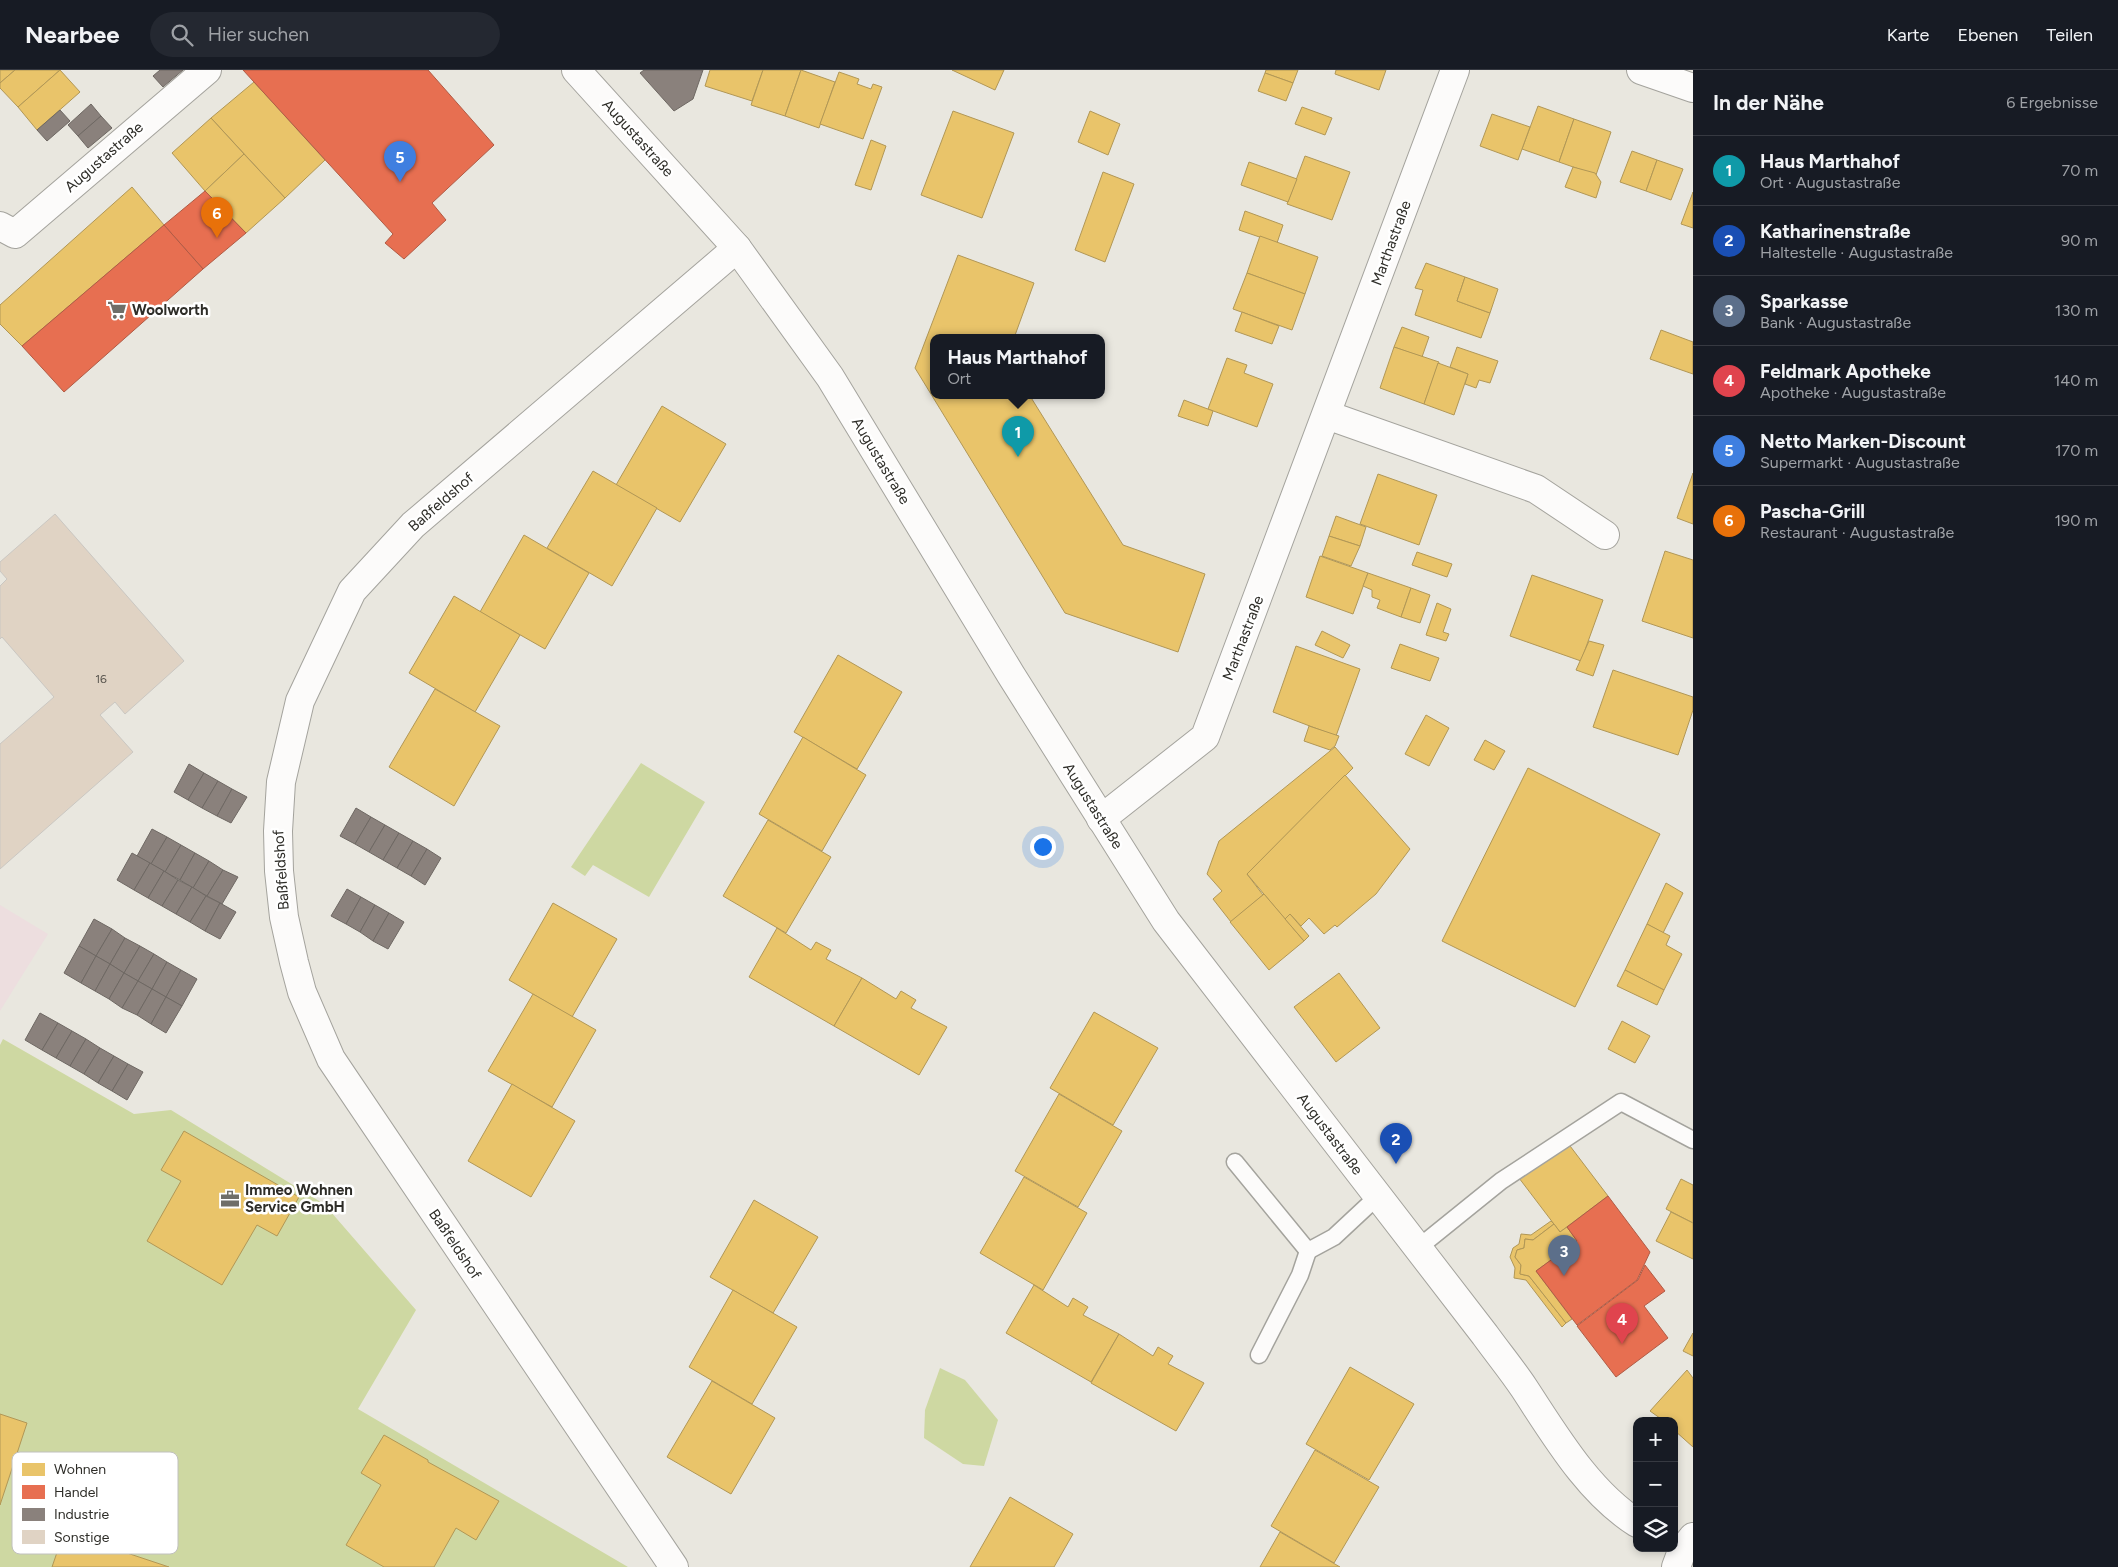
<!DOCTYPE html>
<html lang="de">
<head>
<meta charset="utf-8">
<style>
	body { margin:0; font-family:Figtree,sans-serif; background:#242831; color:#f1f3f6 }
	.controls { position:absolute; right:15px; bottom:15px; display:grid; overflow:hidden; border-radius:10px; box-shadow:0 2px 8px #0003 }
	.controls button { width:45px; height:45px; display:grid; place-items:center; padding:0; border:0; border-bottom:1px solid #363941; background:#171b24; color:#f1f3f6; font:25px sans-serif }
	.you { position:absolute; left:1042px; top:776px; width:18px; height:18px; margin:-12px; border:4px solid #fff; border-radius:50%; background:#1a73e8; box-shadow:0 0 0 8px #1a73e833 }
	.badge { display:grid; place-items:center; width:32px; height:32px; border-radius:50%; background:#6f6e68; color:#fff; font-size:16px; font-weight:700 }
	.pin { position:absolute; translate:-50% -41px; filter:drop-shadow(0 1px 2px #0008) }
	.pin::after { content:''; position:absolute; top:26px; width:18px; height:15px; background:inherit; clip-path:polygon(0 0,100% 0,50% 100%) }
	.popup { position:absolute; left:930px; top:264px; width:175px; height:65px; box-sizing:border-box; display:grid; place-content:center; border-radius:10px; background:#171b24; filter:drop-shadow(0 1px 4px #0005); font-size:16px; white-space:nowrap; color:#9ea1a6 }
	.popup b { font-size:19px; color:#f1f3f6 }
	.popup::after { content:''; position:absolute; left:50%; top:100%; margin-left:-10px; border:10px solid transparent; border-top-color:#171b24 }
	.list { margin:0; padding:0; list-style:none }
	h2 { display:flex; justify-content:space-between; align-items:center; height:65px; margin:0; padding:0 20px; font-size:21px }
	h2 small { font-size:16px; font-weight:400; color:#9ea1a6 }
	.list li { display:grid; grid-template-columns:32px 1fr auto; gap:15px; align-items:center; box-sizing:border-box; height:70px; padding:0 20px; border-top:1px solid #363941 }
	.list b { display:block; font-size:19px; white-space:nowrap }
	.list p { margin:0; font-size:16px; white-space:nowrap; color:#9ea1a6 }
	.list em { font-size:16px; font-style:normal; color:#9ea1a6 }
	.icon { flex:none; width:28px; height:28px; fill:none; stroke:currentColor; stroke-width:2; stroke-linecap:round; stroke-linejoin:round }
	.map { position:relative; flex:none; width:1693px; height:1497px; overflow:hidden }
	header { display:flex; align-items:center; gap:30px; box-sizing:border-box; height:70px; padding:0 25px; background:#171b24; border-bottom:1px solid #363941 }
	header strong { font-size:24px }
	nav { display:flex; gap:28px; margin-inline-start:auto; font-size:18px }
	.search { width:350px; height:45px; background:#242831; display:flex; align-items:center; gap:12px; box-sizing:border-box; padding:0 18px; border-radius:28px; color:#9ea1a6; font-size:19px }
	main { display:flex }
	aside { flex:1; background:#171b24 }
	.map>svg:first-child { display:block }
	.education { fill:#eddedf }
	.green { fill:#ced8a2 }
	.homes { fill:#e9c46a; stroke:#b19756 }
	.shops { fill:#e76f51; stroke:#b05b45 }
	.industry { fill:#8a817c; stroke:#6e6863 }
	.building { fill:#e0d3c4; stroke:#cac7c2 }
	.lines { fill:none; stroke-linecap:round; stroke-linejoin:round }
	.lane-casing { stroke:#a4a39d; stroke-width:19 }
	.street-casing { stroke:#a4a39d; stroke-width:30 }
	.secondary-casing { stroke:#a4a39d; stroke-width:30 }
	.lane { stroke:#fcfbfa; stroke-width:16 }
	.street { stroke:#fcfbfa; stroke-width:28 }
	.secondary { stroke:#fcfbfa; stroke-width:28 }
	.labels { text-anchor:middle; stroke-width:5; stroke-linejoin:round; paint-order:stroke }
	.number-label { font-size:12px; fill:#5a564f }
	.street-label { font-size:15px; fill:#2e2d28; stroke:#fff }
	.poi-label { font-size:15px; font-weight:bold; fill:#2e2d28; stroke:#fff; text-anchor:start }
	.key { fill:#fff; stroke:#c0c0be; stroke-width:1 }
	.key-label { font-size:14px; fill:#2e2d28 }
</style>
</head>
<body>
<header>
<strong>Nearbee</strong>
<div class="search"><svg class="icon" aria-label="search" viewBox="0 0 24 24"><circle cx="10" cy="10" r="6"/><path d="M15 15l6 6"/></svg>Hier suchen</div>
<nav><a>Karte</a><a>Ebenen</a><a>Teilen</a></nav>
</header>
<main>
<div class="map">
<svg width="1693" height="1497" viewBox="0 0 1693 1497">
	<rect width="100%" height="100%" fill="#e9e7df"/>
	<path class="education" d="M0 835 48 864 0 941Z"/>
	<g class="green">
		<path d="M641 693 705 732 649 827 593 795 585 806 571 797Z"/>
		<path d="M3 969 134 1044 171 1040 324 1134 416 1240 358 1339 628 1497H0V975Z"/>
		<path d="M940 1298 965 1310 998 1350 984 1396 963 1394 924 1368 925 1340Z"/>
	</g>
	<g class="homes">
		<path d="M0 0H15L0 13Z"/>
		<path d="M15 0H60L18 37 0 18V13Z"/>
		<path d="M60 0 80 22 37 60 18 37Z"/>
		<path d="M710 0H763L752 31 705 16Z"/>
		<path d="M763 0H801L785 46 751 35Z"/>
		<path d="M801 0 835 12 819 58 785 46Z"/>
		<path d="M952 0H1004L995 20Z"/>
		<path d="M1266 0H1298L1293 13 1265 3Z"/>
		<path d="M1336 0H1386L1379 20 1335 4Z"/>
		<path d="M839 2 859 9 857 14 871 19 873 14 882 17 863 69 820 54Z"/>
		<path d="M1265 3 1293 13 1286 31 1258 21Z"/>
		<path d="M254 12 325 90 285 128 211 48Z"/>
		<path d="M1538 36 1574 49 1559 92 1522 79Z"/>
		<path d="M1302 37 1332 48 1325 65 1295 54Z"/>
		<path d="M953 41 1014 63 982 148 921 125Z"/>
		<path d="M1090 41 1120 54 1108 85 1078 72Z"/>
		<path d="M1492 44 1530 57 1518 90 1480 76Z"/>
		<path d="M211 48 244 84 205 121 172 83Z"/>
		<path d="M1574 49 1611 62 1596 105 1559 92Z"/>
		<path d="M871 70 886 76 871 120 855 115Z"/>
		<path d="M1632 81 1657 90 1646 121 1620 112Z"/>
		<path d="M244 84 285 128 246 163 205 121Z"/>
		<path d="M1305 86 1350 102 1332 150 1287 134Z"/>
		<path d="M1657 90 1683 99 1671 130 1646 121Z"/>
		<path d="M1249 92 1297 109 1288 132 1241 115Z"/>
		<path d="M1573 97 1595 103 1601 112 1596 128 1565 117Z"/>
		<path d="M1103 102 1134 114 1105 192 1075 180Z"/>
		<path d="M132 117 164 155 22 276 0 254V235Z"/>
		<path d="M1693 122V158L1681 154Z"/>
		<path d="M1245 141 1283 155 1277 173 1239 160Z"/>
		<path d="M1260 166 1318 187 1305 224 1247 203Z"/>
		<path d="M958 185 1034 213 1014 268H934V326H1030L1123 475 1205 504 1178 582 1065 543 915 298Z"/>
		<path d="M1426 193 1465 207 1457 231 1490 243 1481 268 1415 245 1423 220 1415 218Z"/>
		<path d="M1247 203 1305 224 1292 260 1233 239Z"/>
		<path d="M1465 207 1498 219 1490 243 1457 231Z"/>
		<path d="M1242 242 1279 256 1272 274 1235 261Z"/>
		<path d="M1402 257 1429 267 1422 287 1394 277Z"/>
		<path d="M1661 260 1693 272V304L1650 289Z"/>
		<path d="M1394 277 1439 292 1424 334 1380 318Z"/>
		<path d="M1457 277 1498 291 1490 313 1479 310 1476 318 1465 314 1468 304 1450 297Z"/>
		<path d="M1227 288 1247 295 1244 303 1273 314 1257 357 1208 339Z"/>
		<path d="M1438 293 1468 304 1454 345 1424 334Z"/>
		<path d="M1184 330 1213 341 1208 356 1178 346Z"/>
		<path d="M662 336 726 374 680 452 616 415Z"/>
		<path d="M593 401 657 438 612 516 547 478Z"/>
		<path d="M1693 403V454L1677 448Z"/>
		<path d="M1378 404 1437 425 1419 475 1360 454Z"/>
		<path d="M1336 446 1366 457 1360 476 1329 466Z"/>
		<path d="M524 465 589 503 545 579 480 542Z"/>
		<path d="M1329 466 1360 476 1351 496 1322 486Z"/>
		<path d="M1665 481 1693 490V568L1642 551Z"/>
		<path d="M1417 482 1452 494 1447 507 1412 495Z"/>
		<path d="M1320 486 1368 503 1353 544 1306 527Z"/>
		<path d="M1368 503 1411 518 1401 547 1377 538 1380 530 1372 527V520L1363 516Z"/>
		<path d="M1532 505 1603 530 1581 591 1510 566Z"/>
		<path d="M1411 518 1430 525 1420 553 1401 547Z"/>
		<path d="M454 526 520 565 475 642 409 603Z"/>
		<path d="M1437 533 1451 539 1443 562 1449 564 1446 571 1426 565Z"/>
		<path d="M1322 561 1350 575 1343 588 1315 575Z"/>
		<path d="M1589 571 1604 575 1593 606 1576 600Z"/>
		<path d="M1400 574 1439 588 1430 611 1391 598Z"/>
		<path d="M1296 576 1360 599 1336 666 1273 642Z"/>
		<path d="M838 585 902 622 857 699 794 662Z"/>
		<path d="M1613 600 1693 627V640L1678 685 1593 657Z"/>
		<path d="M435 619 500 656 454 736 389 697Z"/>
		<path d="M1426 645 1449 658 1429 696 1405 684Z"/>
		<path d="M1309 656 1339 666 1335 676 1330 680 1304 671Z"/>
		<path d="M803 667 866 705 822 781 759 744Z"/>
		<path d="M1485 670 1505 681 1494 700 1474 690Z"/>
		<path d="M1335 677 1353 698 1247 804 1263 825 1231 852 1213 829 1222 821 1207 804 1219 771Z"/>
		<path d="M1528 698 1660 764 1575 937 1442 871Z"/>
		<path d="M1345 705 1410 779 1376 824 1337 857 1335 855 1324 864 1309 848 1301 856 1290 844 1285 849 1247 804Z"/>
		<path d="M768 750 831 787 786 863 723 826Z"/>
		<path d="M1666 813 1683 823 1663 863 1647 854Z"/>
		<path d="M1264 824 1304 871 1269 900 1230 852Z"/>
		<path d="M553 833 617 869 572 947 509 910Z"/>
		<path d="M1290 844 1309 866 1304 871 1285 849Z"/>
		<path d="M1647 854 1670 866 1666 875 1682 884 1664 920 1625 900Z"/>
		<path d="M777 858 811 880 816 872 831 880 826 889 862 908 834 956 749 907Z"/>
		<path d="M1625 900 1664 920 1657 935 1617 916Z"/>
		<path d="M1339 903 1380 958 1336 992 1294 937Z"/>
		<path d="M862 908 896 929 901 921 916 930 911 938 947 957 919 1005 834 956Z"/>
		<path d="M533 924 596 960 552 1037 488 1001Z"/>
		<path d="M1094 942 1158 978 1113 1055 1050 1018Z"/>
		<path d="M1622 951 1650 966 1635 993 1608 979Z"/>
		<path d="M512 1014 575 1051 531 1127 468 1091Z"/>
		<path d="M1059 1024 1122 1061 1078 1137 1015 1101Z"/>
		<path d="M184 1061 299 1127 277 1166 257 1155 222 1215 147 1171 181 1111 161 1100Z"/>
		<path d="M1567 1072 1608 1126 1560 1162 1519 1108Z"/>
		<path d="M1024 1107 1087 1143 1043 1220 980 1183Z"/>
		<path d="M1681 1109 1693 1115V1153L1666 1139Z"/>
		<path d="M754 1130 818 1167 773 1243 710 1207Z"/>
		<path d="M1671 1142 1693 1153V1189L1656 1171Z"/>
		<path d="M1551 1151 1554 1154 1533 1170 1525 1169 1524 1178 1517 1180 1515 1187 1521 1195 1520 1204 1529 1206 1566 1253 1562 1257 1526 1210 1514 1208 1515 1198 1510 1187 1513 1178 1519 1174 1521 1164 1531 1165Z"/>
		<path d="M1554 1154 1560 1162 1567 1157 1577 1171 1536 1201 1572 1249 1566 1253 1529 1206 1520 1204 1521 1195 1515 1187 1517 1180 1524 1178 1525 1169 1533 1170Z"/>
		<path d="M1034 1215 1068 1237 1073 1228 1088 1237 1083 1245 1119 1264 1091 1312 1006 1263Z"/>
		<path d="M733 1220 797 1257 752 1334 689 1297Z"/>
		<path d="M1693 1263V1286L1683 1281Z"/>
		<path d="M1119 1264 1153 1286 1158 1277 1173 1286 1168 1294 1204 1313 1176 1361 1091 1313Z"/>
		<path d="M1350 1297 1414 1334 1369 1410 1306 1374Z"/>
		<path d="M1687 1300 1693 1308V1377L1674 1360V1351H1664L1650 1341Z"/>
		<path d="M712 1311 775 1348 731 1424 667 1387Z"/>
		<path d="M0 1344 27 1353 0 1435Z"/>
		<path d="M384 1365 428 1390V1392L499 1431 476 1470 456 1458 434 1497H384L346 1475 381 1415 361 1403Z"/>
		<path d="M1315 1380 1379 1417 1334 1493 1271 1456Z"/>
		<path d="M1010 1427 1073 1464 1054 1497H970Z"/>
		<path d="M64 1462 169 1497H52Z"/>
		<path d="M1280 1462 1340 1497H1260Z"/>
	</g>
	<g class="shops">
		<path d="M243 0H428L494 75 432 133 446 150 404 189 385 173 393 164Z"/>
		<path d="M205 121 246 163 203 199 164 155Z"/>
		<path d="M164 155 203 199 64 322 22 276Z"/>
		<path d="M1608 1126 1650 1182 1637 1210 1577 1255 1536 1201 1577 1171 1567 1157Z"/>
		<path d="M1645 1195 1665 1221 1644 1236 1668 1268 1616 1307 1577 1256 1638 1210Z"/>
	</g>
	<g class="industry">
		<path d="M160 0H183L163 17 153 6Z"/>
		<path d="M644 0H703L693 29 674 41 640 3Z"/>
		<path d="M91 34 101 46 78 66 68 55Z"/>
		<path d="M60 40 70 51 47 71 37 60Z"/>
		<path d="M101 46 112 58 88 78 78 66Z"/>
		<path d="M189 694 204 703 188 730 174 722Z"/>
		<path d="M204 703 218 711 202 738 188 730Z"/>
		<path d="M218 711 232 719 217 746 202 738Z"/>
		<path d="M232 719 247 727 231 753 217 746Z"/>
		<path d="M356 738 371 747 355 774 340 766Z"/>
		<path d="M371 747 385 755 369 782 355 774Z"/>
		<path d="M385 755 399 763 383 790 369 782Z"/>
		<path d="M152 759 167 767 151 794 137 786Z"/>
		<path d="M399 763 413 771 397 798 383 790Z"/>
		<path d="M167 767 181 775 165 802 151 794Z"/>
		<path d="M413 771 427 779 411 806 397 798Z"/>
		<path d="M181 775 195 783 180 810 165 802Z"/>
		<path d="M427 779 441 788 425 815 411 806Z"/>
		<path d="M132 783 150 793 134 820 117 810Z"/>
		<path d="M195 783 209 791 193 818 180 810Z"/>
		<path d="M209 791 223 800 207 826 193 818Z"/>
		<path d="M150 793 164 801 148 828 134 820Z"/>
		<path d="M223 800 238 807 222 834 207 826Z"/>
		<path d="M164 801 178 810 162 836 148 828Z"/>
		<path d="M178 810 192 817 176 844 162 836Z"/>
		<path d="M192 817 206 826 190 852 176 844Z"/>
		<path d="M347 819 361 827 346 854 331 846Z"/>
		<path d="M206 826 220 833 205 861 190 852Z"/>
		<path d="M361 827 375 835 360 862 346 854Z"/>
		<path d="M220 833 236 842 220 869 205 861Z"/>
		<path d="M375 835 389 843 373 871 360 862Z"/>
		<path d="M389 843 404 852 388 879 373 871Z"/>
		<path d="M94 849 112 859 96 886 79 876Z"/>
		<path d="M112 859 125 868 110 894 96 886Z"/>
		<path d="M125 868 140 876 124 903 110 894Z"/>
		<path d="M79 876 96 886 81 913 64 903Z"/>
		<path d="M140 876 154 884 138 911 124 903Z"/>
		<path d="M154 884 167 892 152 919 138 911Z"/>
		<path d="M96 886 110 894 95 921 81 913Z"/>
		<path d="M167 892 181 900 166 927 152 919Z"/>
		<path d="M110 894 124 903 109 929 95 921Z"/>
		<path d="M181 900 197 909 182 936 166 927Z"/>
		<path d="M124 903 138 911 122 938 109 929Z"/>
		<path d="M138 911 152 919 137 945 122 938Z"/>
		<path d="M152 919 166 927 151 954 137 945Z"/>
		<path d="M166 927 182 936 166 963 151 954Z"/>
		<path d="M40 943 58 953 42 980 25 970Z"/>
		<path d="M58 953 72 961 56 988 42 980Z"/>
		<path d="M72 961 86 969 70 996 56 988Z"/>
		<path d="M86 969 100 978 84 1004 70 996Z"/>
		<path d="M100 978 114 986 98 1013 84 1004Z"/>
		<path d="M114 986 128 994 112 1021 98 1013Z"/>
		<path d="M128 994 143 1002 127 1030 112 1021Z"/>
	</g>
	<path class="building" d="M55 444 184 591 125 644 115 632 100 645 133 682 0 799V674L54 627 2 567 0 569V516L7 509 0 501V492Z"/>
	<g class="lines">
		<g class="lane-casing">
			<g id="lane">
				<path d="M1235 1092 1308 1181 1334 1167 1378 1126"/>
				<path d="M1418 1178 1501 1111 1621 1032 1693 1070"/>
				<path d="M1259 1285 1300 1205 1308 1181"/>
			</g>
		</g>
		<g class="street-casing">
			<g id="street">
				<path d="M1641 0 1693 18"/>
				<path d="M0 156 15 164 207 0"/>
				<path d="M1327 345 1536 419 1605 465"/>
				<path d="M1101 749 1205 667 1455 0"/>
				<path d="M674 1497 331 989 302 922 294 892 284 847 279 801 278 761 281 712 300 631 352 521 413 455 737 178"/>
			</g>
		</g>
		<g class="secondary-casing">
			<g id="secondary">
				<path d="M576 0 737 178 830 307 1011 605 1166 851 1485 1265C1498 1283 1512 1300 1524 1318 1555 1365 1588 1422 1637 1453"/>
				<path d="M1676 1497 1682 1481 1693 1467"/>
			</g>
		</g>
		<use href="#lane" class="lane"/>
		<use href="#street" class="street"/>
		<use href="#secondary" class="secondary"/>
	</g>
	<defs>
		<g id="supermarket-bare" transform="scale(1.5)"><path d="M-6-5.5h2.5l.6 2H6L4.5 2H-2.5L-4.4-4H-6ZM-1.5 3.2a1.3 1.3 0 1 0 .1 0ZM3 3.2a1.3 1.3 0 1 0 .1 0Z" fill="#6f6e68" stroke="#fff" stroke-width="2.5" paint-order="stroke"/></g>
		<g id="office-bare" transform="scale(1.5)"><path d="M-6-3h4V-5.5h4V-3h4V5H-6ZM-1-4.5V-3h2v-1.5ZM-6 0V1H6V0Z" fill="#6f6e68" stroke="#fff" stroke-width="2.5" paint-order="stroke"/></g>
	</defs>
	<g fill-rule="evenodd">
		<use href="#supermarket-bare" x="117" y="240"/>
		<use href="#office-bare" x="230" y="1129"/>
	</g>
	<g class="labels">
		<g class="number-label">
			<text x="101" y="613">16</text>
		</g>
		<g class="street-label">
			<text transform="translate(638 68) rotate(48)" y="5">Augustastraße</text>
			<text transform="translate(104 87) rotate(-41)" y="5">Augustastraße</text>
			<text transform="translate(1391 173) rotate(-70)" y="5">Marthastraße</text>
			<text transform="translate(881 391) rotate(59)" y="5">Augustastraße</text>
			<text transform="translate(441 432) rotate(-41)" y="5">Baßfeldshof</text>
			<text transform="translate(1243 568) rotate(-69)" y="5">Marthastraße</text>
			<text transform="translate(1093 736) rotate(58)" y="5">Augustastraße</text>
			<text transform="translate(281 800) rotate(-94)" y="5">Baßfeldshof</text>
			<text transform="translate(1330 1064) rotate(53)" y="5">Augustastraße</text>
			<text transform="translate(455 1174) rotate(56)" y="5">Baßfeldshof</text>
		</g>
		<g class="poi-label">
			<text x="132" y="245">Woolworth</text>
			<text x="245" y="1125">Immeo Wohnen<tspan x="245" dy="17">Service GmbH</tspan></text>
		</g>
	</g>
	<rect x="12" y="1382" width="166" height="102" rx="8" class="key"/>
	<rect x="22" y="1393" width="23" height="13" fill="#e9c46a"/>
	<rect x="22" y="1415" width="23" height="14" fill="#e76f51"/>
	<rect x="22" y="1438" width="23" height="13" fill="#8a817c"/>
	<rect x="22" y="1460" width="23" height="14" fill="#e0d3c4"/>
	<g class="key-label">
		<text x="54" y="1404">Wohnen</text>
		<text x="54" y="1427">Handel</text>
		<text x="54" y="1449">Industrie</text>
		<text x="54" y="1472">Sonstige</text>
	</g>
</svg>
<div class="controls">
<button>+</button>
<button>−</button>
<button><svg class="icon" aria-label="layers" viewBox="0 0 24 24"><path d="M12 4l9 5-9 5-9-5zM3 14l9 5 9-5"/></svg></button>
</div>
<div class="you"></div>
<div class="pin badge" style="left:1018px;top:387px;background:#0f9aa8">1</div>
<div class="popup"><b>Haus Marthahof</b>Ort</div>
<div class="pin badge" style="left:1396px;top:1094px;background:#1a4fb4">2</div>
<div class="pin badge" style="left:1564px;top:1206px;background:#5c6f8a">3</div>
<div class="pin badge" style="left:1622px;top:1274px;background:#e0444e">4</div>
<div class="pin badge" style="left:400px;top:112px;background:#3f7fe0">5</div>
<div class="pin badge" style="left:217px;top:168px;background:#e8710a">6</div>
</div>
<aside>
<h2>In der Nähe<small>6 Ergebnisse</small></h2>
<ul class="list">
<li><span class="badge" style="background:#0f9aa8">1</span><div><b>Haus Marthahof</b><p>Ort · Augustastraße</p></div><em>70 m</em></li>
<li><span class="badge" style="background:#1a4fb4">2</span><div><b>Katharinenstraße</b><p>Haltestelle · Augustastraße</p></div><em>90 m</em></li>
<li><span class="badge" style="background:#5c6f8a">3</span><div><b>Sparkasse</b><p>Bank · Augustastraße</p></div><em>130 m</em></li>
<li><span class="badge" style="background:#e0444e">4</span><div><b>Feldmark Apotheke</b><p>Apotheke · Augustastraße</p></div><em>140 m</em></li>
<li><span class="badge" style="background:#3f7fe0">5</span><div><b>Netto Marken-Discount</b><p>Supermarkt · Augustastraße</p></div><em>170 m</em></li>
<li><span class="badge" style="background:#e8710a">6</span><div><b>Pascha-Grill</b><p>Restaurant · Augustastraße</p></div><em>190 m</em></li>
</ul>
</aside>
</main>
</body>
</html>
